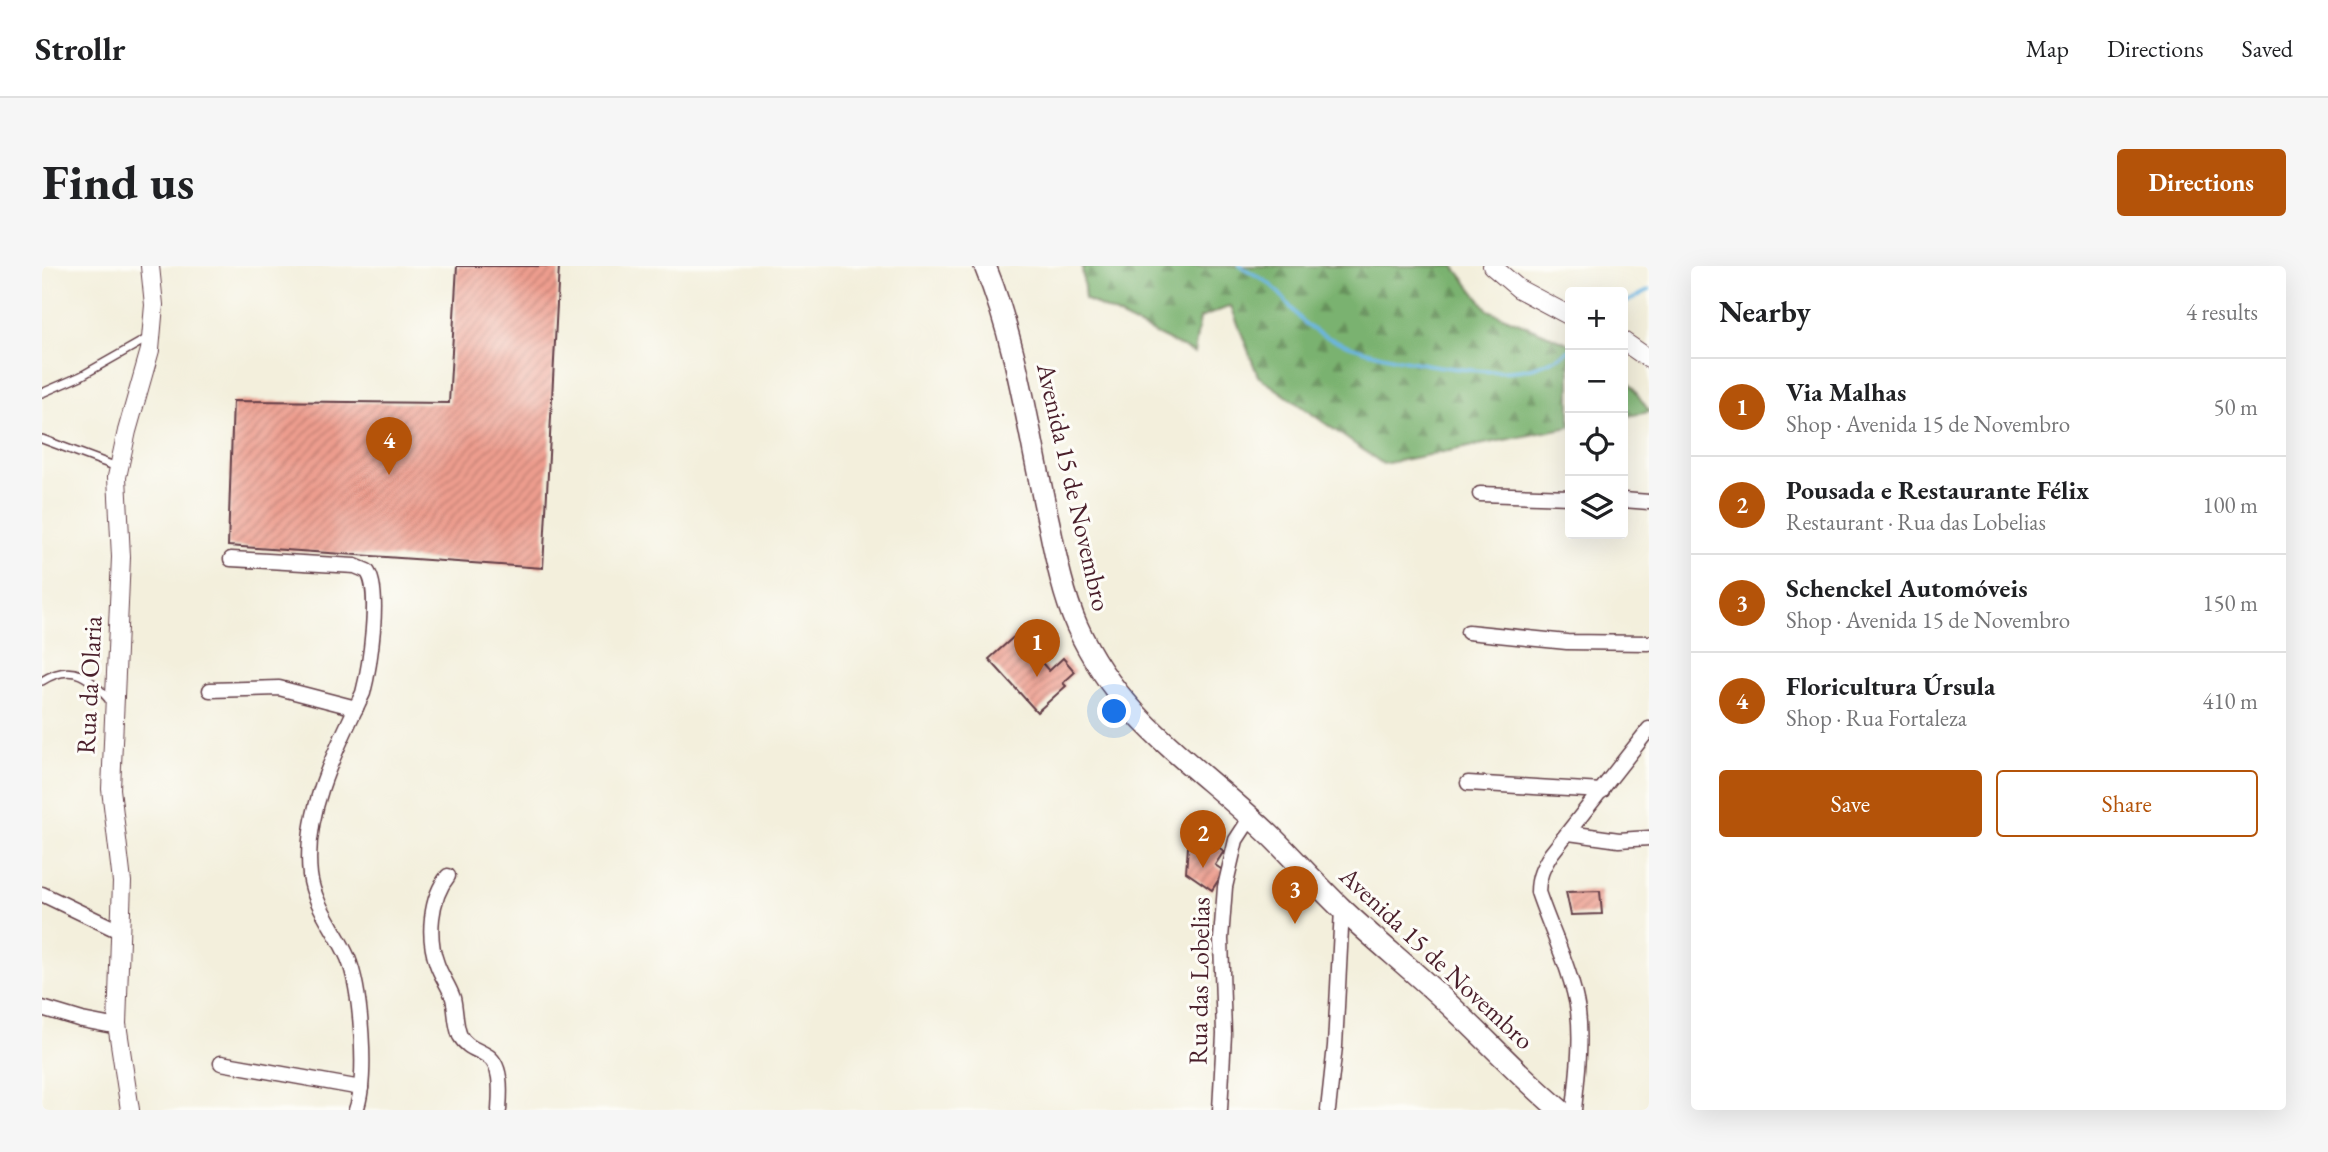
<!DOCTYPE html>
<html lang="en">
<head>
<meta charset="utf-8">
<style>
	body { margin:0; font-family:"EB Garamond",serif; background:#f6f6f6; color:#202124 }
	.controls { position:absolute; right:21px; top:21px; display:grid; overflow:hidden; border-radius:7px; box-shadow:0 7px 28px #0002 }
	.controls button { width:63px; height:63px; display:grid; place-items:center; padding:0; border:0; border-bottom:2px solid #e0e0e0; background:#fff; color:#202124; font:35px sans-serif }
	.you { position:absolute; left:1073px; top:446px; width:24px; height:24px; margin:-18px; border:5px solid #fff; border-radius:50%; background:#1a73e8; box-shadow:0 0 0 10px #1a73e833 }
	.badge { display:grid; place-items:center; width:46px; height:46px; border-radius:50%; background:#b45309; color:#fff; font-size:23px; font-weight:700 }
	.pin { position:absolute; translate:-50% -58px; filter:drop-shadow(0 2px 4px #0008) }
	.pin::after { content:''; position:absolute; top:37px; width:24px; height:21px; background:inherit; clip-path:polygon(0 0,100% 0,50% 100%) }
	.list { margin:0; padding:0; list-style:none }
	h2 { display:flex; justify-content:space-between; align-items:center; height:91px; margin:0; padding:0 28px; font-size:30px }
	h2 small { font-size:23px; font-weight:400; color:#757577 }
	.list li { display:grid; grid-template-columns:46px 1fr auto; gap:21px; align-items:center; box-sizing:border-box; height:98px; padding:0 28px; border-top:2px solid #e0e0e0 }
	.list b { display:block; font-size:26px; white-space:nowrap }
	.list p { margin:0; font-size:23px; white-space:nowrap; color:#757577 }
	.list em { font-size:23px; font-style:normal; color:#757577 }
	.actions { display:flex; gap:14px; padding:21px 28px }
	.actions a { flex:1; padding:16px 0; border:2px solid #b45309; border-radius:7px; text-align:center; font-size:24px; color:#b45309 }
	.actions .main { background:#b45309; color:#fff }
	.icon { flex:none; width:38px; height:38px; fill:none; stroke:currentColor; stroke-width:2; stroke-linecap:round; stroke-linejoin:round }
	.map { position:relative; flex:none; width:1607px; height:844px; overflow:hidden; border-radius:7px }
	header { display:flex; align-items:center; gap:42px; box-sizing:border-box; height:98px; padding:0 35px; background:#fff; border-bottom:2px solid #e0e0e0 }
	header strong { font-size:33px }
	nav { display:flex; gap:38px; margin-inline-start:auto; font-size:24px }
	.intro { display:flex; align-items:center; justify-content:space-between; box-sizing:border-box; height:168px; padding:0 42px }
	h1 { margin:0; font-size:49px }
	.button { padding:18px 32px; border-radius:7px; background:#b45309; color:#fff; font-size:24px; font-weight:700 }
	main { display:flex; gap:42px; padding:0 42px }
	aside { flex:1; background:#fff; border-radius:7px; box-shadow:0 7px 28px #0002 }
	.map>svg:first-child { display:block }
	.forest { fill:url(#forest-firs); stroke:#62684d; stroke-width:2 }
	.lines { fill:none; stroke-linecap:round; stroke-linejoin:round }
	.stream { stroke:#6ab6e3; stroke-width:3.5 }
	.building { fill:url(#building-hatch) }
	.service-casing { stroke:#633e46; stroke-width:10 }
	.minor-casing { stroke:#633e46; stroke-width:17 }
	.tertiary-casing { stroke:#633e46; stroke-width:20 }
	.primary-casing { stroke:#633e46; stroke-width:24 }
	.service { stroke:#fff; stroke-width:7 }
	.minor { stroke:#fff; stroke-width:14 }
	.tertiary { stroke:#fff; stroke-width:18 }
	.primary { stroke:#fff; stroke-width:21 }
	.labels { text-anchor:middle; stroke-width:6; stroke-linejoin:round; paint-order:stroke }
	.street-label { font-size:26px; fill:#4a1f2b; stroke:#fdfcf7 }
</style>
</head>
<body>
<header>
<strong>Strollr</strong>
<nav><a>Map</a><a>Directions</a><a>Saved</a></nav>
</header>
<div class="intro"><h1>Find us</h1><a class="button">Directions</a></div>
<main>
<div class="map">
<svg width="1607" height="844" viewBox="0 0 1607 844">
	<defs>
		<pattern id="forest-firs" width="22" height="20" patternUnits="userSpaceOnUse" patternTransform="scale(1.75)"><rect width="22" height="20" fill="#7ab26f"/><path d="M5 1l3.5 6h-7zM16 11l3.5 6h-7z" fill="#66905b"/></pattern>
		<pattern id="building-hatch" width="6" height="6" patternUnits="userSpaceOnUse" patternTransform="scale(1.75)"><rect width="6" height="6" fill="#ed9d8e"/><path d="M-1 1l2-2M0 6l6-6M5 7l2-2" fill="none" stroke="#c27f74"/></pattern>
	</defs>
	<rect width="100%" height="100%" fill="#fdfcf7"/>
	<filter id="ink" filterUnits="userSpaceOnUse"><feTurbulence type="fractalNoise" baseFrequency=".0143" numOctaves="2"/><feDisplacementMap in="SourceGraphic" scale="14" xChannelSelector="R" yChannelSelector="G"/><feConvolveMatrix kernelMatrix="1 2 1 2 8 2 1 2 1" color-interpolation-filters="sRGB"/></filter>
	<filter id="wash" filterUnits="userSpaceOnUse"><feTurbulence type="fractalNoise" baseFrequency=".00686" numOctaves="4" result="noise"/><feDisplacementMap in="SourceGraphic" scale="28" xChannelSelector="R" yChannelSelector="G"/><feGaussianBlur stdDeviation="1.57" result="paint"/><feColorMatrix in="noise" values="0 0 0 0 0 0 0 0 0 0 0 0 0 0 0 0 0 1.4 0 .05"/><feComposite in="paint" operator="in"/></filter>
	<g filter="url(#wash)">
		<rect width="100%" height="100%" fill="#f3efdc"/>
		<g class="forest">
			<path d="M1040 0H1412L1446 44 1528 78V161L1341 198 1216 110 1189 40 1158 52 1152 87 1043 33Z"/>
			<path d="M1581 108 1607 145V146L1581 151Z"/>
		</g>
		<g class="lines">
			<g class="stream">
				<path d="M1198 0C1208 6 1220 12 1230 20 1243 31 1252 49 1266 60 1303 89 1432 111 1479 104 1496 102 1514 93 1528 84"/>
				<path d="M1581 38 1607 24"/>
			</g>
		</g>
		<g id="blocks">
			<g class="building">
				<path d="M415 0H517L501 302 186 280 191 135 407 137Z"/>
				<path d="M975 368 1007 405 1021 392 1033 406 1021 417 1024 420 995 446 947 393Z"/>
				<path d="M1153 575 1165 584 1170 577 1182 585 1173 599 1182 605 1170 624 1144 606 1146 581Z"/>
				<path d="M1558 625 1560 648 1529 649 1524 626Z"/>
			</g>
		</g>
	</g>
	<g filter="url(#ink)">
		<use href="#blocks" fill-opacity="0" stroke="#633e46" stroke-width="2"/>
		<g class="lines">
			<g class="service-casing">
				<g id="service">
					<path d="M0 127 39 110 106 72"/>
					<path d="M0 173 75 201"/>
					<path d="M0 415C32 395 48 412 69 436"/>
				</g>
			</g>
			<g class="minor-casing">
				<g id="minor">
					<path d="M1438 228 1528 231"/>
					<path d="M1581 234 1607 236"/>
					<path d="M189 293 313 300 325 305C340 323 327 404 321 427 294 483 261 546 268 609 272 640 294 664 306 692 319 724 326 812 314 844"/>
					<path d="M1426 366 1525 376 1607 377"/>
					<path d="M168 424 237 422 314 442"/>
					<path d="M1426 517 1560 525"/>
					<path d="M1527 567 1577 574 1607 572"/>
					<path d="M406 610C388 632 385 671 395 698 399 710 407 720 411 732 414 744 413 759 418 770 424 781 434 783 444 789 461 798 458 827 457 844"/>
					<path d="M0 628 79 666"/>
					<path d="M0 742 40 754 76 761"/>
					<path d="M179 797 319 822"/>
					<path d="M1178 844 1182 768 1179 673 1183 621 1194 574 1209 551"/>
					<path d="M1286 844 1293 780 1300 643"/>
					<path d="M1532 844C1535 812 1540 778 1536 745 1530 705 1509 665 1496 626 1496 611 1501 601 1509 588L1607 463"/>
				</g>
			</g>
			<g class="tertiary-casing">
				<g id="tertiary">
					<path d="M1450 0 1477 23 1528 50"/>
					<path d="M1581 75 1607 93"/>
					<path d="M88 844 75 758 80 616 69 523 79 291 75 211 85 165 108 84 112 39 108 0"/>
				</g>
			</g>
			<g class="primary-casing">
				<path id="primary" d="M943 0C977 83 987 171 1007 258 1014 292 1021 328 1035 360 1078 457 1160 502 1232 573 1255 596 1276 620 1299 642 1336 677 1377 709 1414 745 1449 778 1481 813 1518 844"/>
			</g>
			<use href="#service" class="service"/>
			<use href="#minor" class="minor"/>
			<use href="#tertiary" class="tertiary"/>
			<use href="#primary" class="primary"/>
		</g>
	</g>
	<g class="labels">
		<g class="street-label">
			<text transform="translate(1032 221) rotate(77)" y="9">Avenida 15 de Novembro</text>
			<text transform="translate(47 419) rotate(-87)" y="9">Rua da Olaria</text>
			<text transform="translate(1395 692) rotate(43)" y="9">Avenida 15 de Novembro</text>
			<text transform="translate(1157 715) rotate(-89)" y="9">Rua das Lobelias</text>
		</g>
	</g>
</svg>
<div class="controls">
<button>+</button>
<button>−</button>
<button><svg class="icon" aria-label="locate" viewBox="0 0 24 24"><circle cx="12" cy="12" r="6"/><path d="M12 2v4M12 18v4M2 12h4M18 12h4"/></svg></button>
<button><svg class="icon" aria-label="layers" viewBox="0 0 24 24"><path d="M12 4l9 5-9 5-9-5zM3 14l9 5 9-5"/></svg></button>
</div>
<div class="you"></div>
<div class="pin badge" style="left:995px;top:411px">1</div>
<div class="pin badge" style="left:1161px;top:602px">2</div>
<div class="pin badge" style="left:1253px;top:658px">3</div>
<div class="pin badge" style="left:347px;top:209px">4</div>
</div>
<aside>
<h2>Nearby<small>4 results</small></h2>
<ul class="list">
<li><span class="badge">1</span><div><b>Via Malhas</b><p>Shop · Avenida 15 de Novembro</p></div><em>50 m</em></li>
<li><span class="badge">2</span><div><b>Pousada e Restaurante Félix</b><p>Restaurant · Rua das Lobelias</p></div><em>100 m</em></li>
<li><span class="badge">3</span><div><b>Schenckel Automóveis</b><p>Shop · Avenida 15 de Novembro</p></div><em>150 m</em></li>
<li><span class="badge">4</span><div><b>Floricultura Úrsula</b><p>Shop · Rua Fortaleza</p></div><em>410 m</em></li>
</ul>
<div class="actions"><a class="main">Save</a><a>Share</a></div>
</aside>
</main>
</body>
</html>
